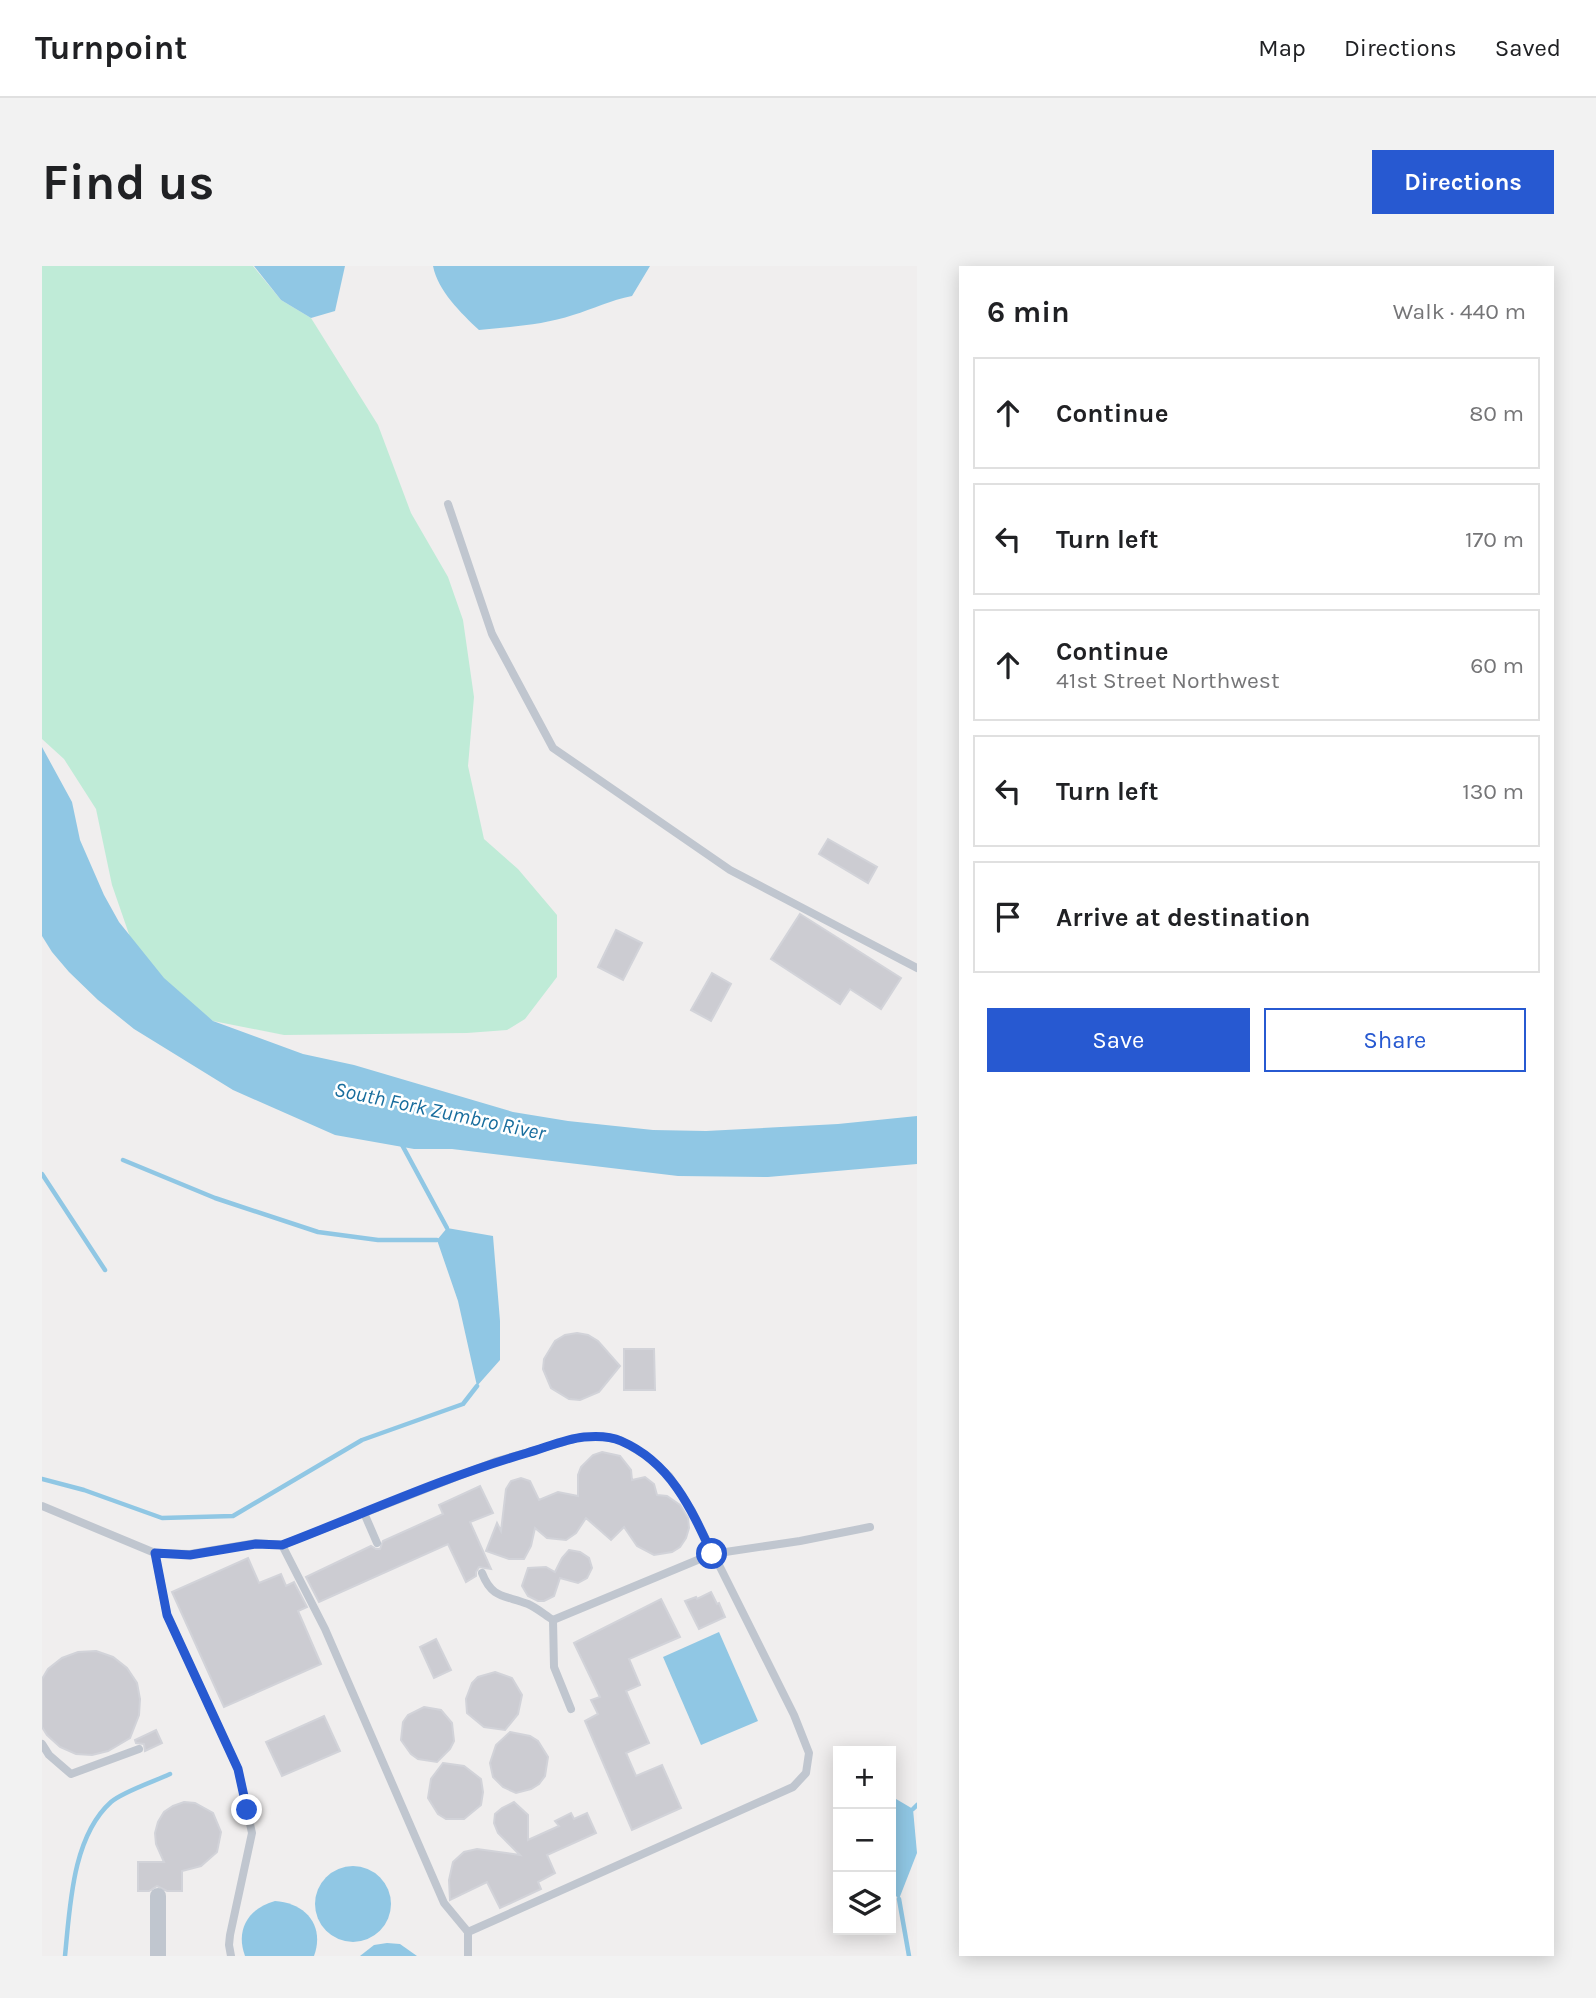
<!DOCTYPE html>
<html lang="en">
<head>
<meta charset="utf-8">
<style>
	body { margin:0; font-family:Karla,sans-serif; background:#f2f2f2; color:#202124 }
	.controls { position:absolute; right:21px; bottom:21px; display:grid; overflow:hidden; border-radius:0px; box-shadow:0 4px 18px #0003 }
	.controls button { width:63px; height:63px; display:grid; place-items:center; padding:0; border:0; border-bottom:2px solid #e0e0e0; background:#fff; color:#202124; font:35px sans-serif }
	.stop { position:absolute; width:21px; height:21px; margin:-16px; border:5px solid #2759d1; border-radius:50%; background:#fff }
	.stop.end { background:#2759d1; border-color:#fff; box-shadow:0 2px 7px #0008 }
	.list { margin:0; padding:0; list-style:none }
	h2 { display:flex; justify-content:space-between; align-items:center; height:91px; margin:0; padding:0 28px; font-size:30px }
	h2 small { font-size:23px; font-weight:400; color:#757577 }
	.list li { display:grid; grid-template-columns:46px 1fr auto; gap:21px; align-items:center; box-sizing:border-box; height:112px; margin:0 14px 14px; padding:0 14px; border:2px solid #e0e0e0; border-radius:0px }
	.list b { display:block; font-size:26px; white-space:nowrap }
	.list p { margin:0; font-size:23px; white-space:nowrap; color:#757577 }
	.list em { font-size:23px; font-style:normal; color:#757577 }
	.actions { display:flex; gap:14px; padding:21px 28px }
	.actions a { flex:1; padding:16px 0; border:2px solid #2759d1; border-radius:0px; text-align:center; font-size:24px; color:#2759d1 }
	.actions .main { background:#2759d1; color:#fff }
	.icon { flex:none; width:38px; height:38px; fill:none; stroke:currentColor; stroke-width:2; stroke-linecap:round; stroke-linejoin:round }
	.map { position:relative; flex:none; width:875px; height:1690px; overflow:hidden; border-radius:0px }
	header { display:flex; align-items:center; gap:42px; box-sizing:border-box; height:98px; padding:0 35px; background:#fff; border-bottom:2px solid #e0e0e0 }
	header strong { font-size:33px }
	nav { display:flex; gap:38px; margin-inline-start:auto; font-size:24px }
	.intro { display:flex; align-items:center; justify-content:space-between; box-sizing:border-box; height:168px; padding:0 42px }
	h1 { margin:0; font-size:49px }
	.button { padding:18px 32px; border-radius:0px; background:#2759d1; color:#fff; font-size:24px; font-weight:700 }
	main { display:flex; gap:42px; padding:0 42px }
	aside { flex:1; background:#fff; border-radius:0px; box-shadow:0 4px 18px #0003 }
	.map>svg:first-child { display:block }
	.green { fill:#bfebd7 }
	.water { fill:#90c7e4 }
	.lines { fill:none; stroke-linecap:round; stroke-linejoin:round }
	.stream { stroke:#90c7e4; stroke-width:4.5 }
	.building { fill:#ccccd2; stroke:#d2d3d9; stroke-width:2 }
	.service { stroke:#c0c6cf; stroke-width:8 }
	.minor { stroke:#c0c6cf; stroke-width:16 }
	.route { stroke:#2759d1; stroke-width:9 }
	.labels { text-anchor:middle; stroke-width:5; stroke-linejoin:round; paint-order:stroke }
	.water-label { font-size:21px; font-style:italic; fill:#186d9d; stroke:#fff }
</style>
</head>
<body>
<header>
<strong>Turnpoint</strong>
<nav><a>Map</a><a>Directions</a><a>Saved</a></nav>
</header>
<div class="intro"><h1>Find us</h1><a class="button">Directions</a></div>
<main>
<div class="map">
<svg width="875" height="1690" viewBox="0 0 875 1690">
	<rect width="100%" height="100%" fill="#f0eeee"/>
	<path class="green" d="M0 0H211L239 34 269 52 336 159 369 247 406 311 421 354 432 431 426 500 442 573 476 603 515 649V711L483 753 465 764 425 767 242 769 171 755 98 700 70 619 54 543 22 493 0 473Z"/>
	<g class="water">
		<path d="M212 0H303L293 45 269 52 239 34Z"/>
		<path d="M391 0H608L590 30C569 34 551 43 531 49 501 59 468 61 437 64 419 47 396 25 391 0Z"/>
		<path d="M0 481 30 536 38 574 62 629 77 656 122 712 171 755 261 788 312 799 471 846 526 855 611 864 664 865 796 858 875 850V898L726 911 636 910 410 883H372L293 869 191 824 92 763 56 734 27 706 10 686 0 670Z"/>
		<path d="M405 962 451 970 458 1055V1094L435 1120 416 1035 395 974Z"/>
		<path d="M677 1366 716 1455 659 1479 621 1391Z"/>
		<path d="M849 1530 871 1543 875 1587 857 1633 849 1625Z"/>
		<circle cx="311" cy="1638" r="38"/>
		<path d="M233 1635C264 1637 283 1660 272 1690H203C193 1663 207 1642 233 1635Z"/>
		<path d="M345 1677 358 1678 375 1690H318L332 1679Z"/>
	</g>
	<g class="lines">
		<g class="stream">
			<path d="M359 877 405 962"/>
			<path d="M81 894 173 932 276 966 336 974H395"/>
			<path d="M0 908 63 1004"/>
			<path d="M0 1213 42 1224 120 1252 191 1250 320 1174 421 1138 435 1120"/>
			<path d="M871 1543 875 1539"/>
			<path d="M857 1633 867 1690"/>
			<path d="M23 1690C28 1641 30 1571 69 1536 80 1526 113 1515 128 1508"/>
		</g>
	</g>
	<g class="building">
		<path d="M786 573 835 601 826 617 777 588Z"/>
		<path d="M758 648 859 712 839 743 808 723 798 738 729 693Z"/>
		<path d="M574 664 600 677 581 714 556 701Z"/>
		<path d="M670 707 689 718 669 755 649 744Z"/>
		<path d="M535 1067 546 1069 556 1075 578 1100 557 1126 538 1134 527 1133 509 1122 501 1103 502 1093 513 1075 523 1069Z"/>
		<path d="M582 1083H612L613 1124H582Z"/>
		<path d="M560 1186 578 1190 589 1204 590 1214 603 1211 612 1218 615 1229 625 1230 638 1239 646 1252 647 1262 644 1272 638 1281 630 1286 612 1289 595 1280 582 1261 569 1274 544 1252 534 1267 524 1274 505 1272 493 1262 489 1280 482 1293H467L444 1285 455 1257 459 1265 464 1223 469 1215 479 1212 488 1215 497 1234 516 1226 536 1230V1209L539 1201 551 1189Z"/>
		<path d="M438 1220 451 1247 428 1256 449 1303 437 1301 434 1306V1310L424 1316 406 1278 277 1336 264 1311 329 1280 334 1283H338L341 1275 401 1248 397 1239Z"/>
		<path d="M527 1284 538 1286 547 1292 550 1302 545 1312 536 1317 518 1312 512 1330 502 1335H496L486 1330 480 1320 486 1302 504 1301 513 1306 520 1292Z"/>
		<path d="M206 1292 217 1317 239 1308 244 1320 252 1316 265 1341 256 1345 279 1398 182 1441 130 1326Z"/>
		<path d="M669 1326 675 1338 677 1337 683 1351 657 1363 643 1335 654 1331 655 1333Z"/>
		<path d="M619 1333 638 1371 587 1393 598 1419 584 1425 607 1477 584 1487 594 1510 620 1499 639 1542 590 1564 543 1455 556 1448 549 1434 558 1431 532 1377Z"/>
		<path d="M394 1373 409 1404 392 1412 378 1381Z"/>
		<path d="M54 1385 71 1391 85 1402 95 1417 98 1433 97 1449 88 1472 66 1485 50 1489 34 1488 18 1481 5 1469 0 1461V1413L6 1403 20 1392 36 1386Z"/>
		<path d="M453 1406 470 1412 480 1429 476 1448 463 1464 442 1461 425 1447 424 1433 430 1417 436 1411Z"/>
		<path d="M382 1441 399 1444 410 1457 412 1475 408 1483 395 1496 376 1493 369 1488 359 1474 361 1456 366 1449Z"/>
		<path d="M282 1450 298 1485 240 1510 224 1476Z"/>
		<path d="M114 1464 120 1477 103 1485 102 1478 94 1477 93 1474Z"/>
		<path d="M468 1466 488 1470 496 1475 506 1491 503 1510 497 1518 489 1523 474 1527 461 1521 451 1511 448 1497 454 1479Z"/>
		<path d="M401 1497 422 1500 439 1513 441 1526 439 1539 422 1553H404L396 1548 386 1532 389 1513Z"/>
		<path d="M142 1536 153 1537 171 1547 179 1566 175 1586 159 1600 140 1605V1625H125L115 1620 107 1625H96V1596H122L114 1578 113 1567 116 1556 122 1546 131 1540Z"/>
		<path d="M472 1536 486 1549V1574L517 1560 513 1555 529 1547 532 1553 545 1547 554 1567 505 1589 513 1607 496 1616 499 1623 458 1642 445 1616 408 1634 407 1614 411 1596 422 1586 435 1583 478 1589 456 1567 452 1557 453 1548 460 1542Z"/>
	</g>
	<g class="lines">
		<g class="service">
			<path d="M406 238 450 368 511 482 688 604 875 702"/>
			<path d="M0 1240 113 1287 148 1288 214 1277 240 1279 455 1195 539 1171H564L578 1174 605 1190 627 1210 650 1245 752 1449 767 1487 764 1507 751 1521 426 1666"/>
			<path d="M322 1247 335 1277"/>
			<path d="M240 1279 283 1363 402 1637 426 1666V1690"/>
			<path d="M113 1287 125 1349 196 1503 210 1567 188 1669 187 1679 189 1690"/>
			<path d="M440 1307C450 1333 463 1329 486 1338 495 1342 503 1349 511 1354"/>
			<path d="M529 1443 512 1401 511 1354 670 1288 758 1275 828 1261"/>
			<path d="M0 1478 7 1489 29 1508 97 1483"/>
		</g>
		<path class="minor" d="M116 1690V1630"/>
	</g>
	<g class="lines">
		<path class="route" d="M205 1544 196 1503 125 1349 113 1287 148 1289 214 1278 240 1279C321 1248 402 1211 485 1187 503 1182 523 1173 542 1171 553 1170 568 1170 579 1175 628 1196 649 1242 670 1288"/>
	</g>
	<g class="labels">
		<g class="water-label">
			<text transform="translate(398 845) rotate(12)" y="7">South Fork Zumbro River</text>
		</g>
	</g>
</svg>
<div class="controls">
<button>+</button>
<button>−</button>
<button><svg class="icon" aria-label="layers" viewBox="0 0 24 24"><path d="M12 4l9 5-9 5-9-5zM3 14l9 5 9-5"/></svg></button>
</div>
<div class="stop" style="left:670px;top:1288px"></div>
<div class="stop end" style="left:205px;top:1544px"></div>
</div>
<aside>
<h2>6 min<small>Walk · 440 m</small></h2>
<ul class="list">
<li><svg class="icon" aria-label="ahead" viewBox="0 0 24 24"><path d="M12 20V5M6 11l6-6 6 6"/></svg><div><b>Continue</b></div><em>80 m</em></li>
<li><svg class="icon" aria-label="left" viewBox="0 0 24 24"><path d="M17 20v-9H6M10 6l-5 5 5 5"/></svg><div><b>Turn left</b></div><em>170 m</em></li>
<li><svg class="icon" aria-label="ahead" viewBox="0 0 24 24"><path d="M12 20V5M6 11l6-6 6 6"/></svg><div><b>Continue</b><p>41st Street Northwest</p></div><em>60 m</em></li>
<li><svg class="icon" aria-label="left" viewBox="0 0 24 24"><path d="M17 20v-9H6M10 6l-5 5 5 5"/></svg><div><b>Turn left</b></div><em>130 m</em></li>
<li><svg class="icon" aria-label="arrive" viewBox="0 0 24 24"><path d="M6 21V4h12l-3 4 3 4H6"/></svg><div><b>Arrive at destination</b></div></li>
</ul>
<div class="actions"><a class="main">Save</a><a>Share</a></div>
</aside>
</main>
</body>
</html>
